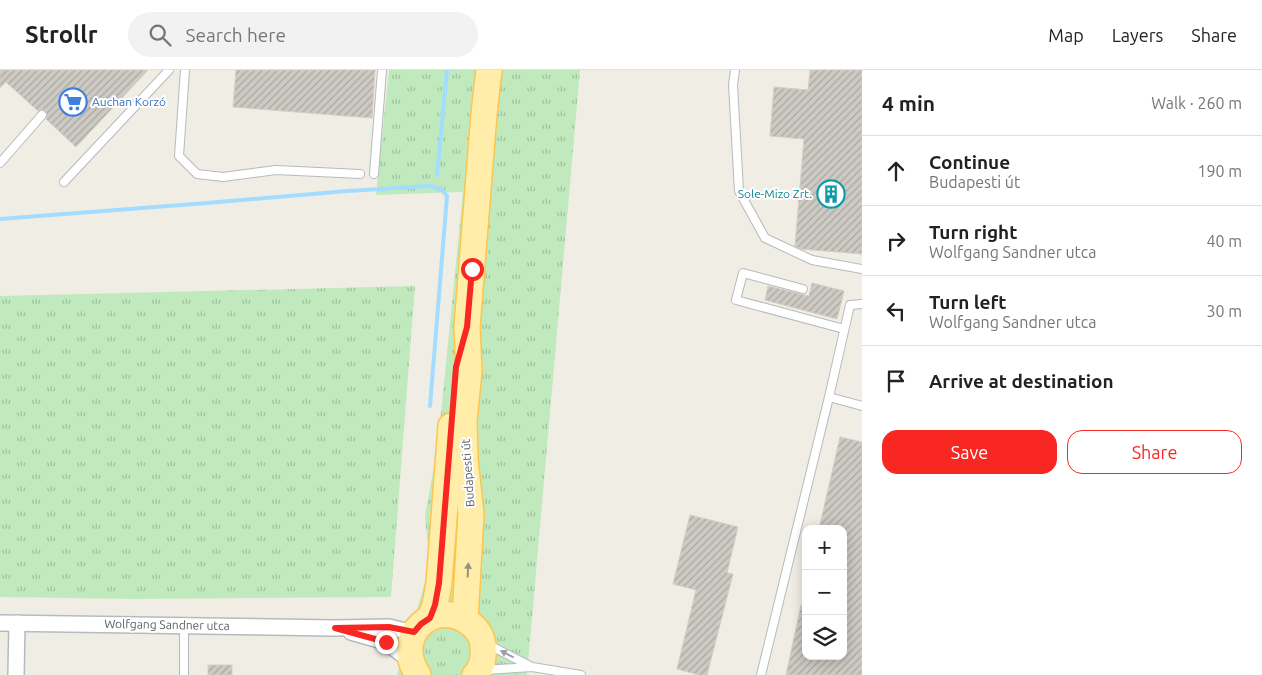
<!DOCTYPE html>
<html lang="en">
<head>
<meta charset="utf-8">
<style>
	body { margin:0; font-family:Ubuntu,sans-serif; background:#f2f2f2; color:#222 }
	.controls { position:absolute; right:15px; bottom:15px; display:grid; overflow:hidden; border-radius:10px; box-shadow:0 2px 12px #0003 }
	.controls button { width:45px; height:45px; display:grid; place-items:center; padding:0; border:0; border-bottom:1px solid #e0e0e0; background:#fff; color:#222; font:25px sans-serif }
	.stop { position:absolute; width:15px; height:15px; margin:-11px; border:4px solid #f92721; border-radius:50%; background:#fff }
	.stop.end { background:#f92721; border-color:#fff; box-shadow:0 1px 5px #0008 }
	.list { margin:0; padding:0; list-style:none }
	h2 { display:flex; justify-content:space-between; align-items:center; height:65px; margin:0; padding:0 20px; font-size:21px }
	h2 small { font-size:16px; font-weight:400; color:#767676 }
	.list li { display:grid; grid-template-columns:32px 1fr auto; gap:15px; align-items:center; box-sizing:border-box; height:70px; padding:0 20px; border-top:1px solid #e0e0e0 }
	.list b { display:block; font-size:19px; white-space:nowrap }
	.list p { margin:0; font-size:16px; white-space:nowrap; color:#767676 }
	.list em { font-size:16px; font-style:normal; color:#767676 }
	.actions { display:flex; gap:10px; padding:15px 20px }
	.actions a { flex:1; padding:11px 0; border:1px solid #f92721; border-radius:15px; text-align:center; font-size:18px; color:#f92721 }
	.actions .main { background:#f92721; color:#fff }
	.icon { flex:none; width:28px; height:28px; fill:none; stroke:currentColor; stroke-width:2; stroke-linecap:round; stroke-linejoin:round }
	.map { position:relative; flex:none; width:862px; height:605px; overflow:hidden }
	header { display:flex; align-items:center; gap:30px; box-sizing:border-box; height:70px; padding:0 25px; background:#fff; border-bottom:1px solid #e0e0e0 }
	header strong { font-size:24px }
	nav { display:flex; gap:28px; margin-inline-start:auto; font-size:18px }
	.search { width:350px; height:45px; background:#f2f2f2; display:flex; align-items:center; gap:12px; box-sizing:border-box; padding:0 18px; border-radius:28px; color:#767676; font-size:19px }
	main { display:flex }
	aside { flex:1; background:#fff }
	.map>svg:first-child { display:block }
	.grass { fill:url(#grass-tufts) }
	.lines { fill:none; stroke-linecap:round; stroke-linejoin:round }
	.stream { stroke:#a4dcff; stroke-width:4 }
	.building { fill:url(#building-hatch); stroke:#d5cec1 }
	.service-casing { stroke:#b6babf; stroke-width:10 }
	.minor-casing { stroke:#b6babf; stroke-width:18 }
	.primary-casing { stroke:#fec54e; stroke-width:28 }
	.service { stroke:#fff; stroke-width:8 }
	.minor { stroke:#fff; stroke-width:15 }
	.primary { stroke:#ffeda9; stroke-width:25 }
	.oneway { fill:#95927d }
	.oneway2 { fill:#9da0a3 }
	.route { stroke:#f92721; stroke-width:6 }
	.labels { text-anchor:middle; stroke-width:4; stroke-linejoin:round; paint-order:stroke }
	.shop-label { font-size:12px; fill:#366cbe; stroke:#fff; text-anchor:start }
	.culture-label { font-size:12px; fill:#0d838f; stroke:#fff; text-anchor:end }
	.street-label { font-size:12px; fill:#5c6166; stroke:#fff }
</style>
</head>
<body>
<header>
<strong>Strollr</strong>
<div class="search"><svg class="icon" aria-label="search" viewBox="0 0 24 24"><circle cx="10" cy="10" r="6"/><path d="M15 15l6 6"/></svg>Search here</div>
<nav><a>Map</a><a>Layers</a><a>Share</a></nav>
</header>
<main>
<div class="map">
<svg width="862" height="605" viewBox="0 0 862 605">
	<defs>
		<pattern id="grass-tufts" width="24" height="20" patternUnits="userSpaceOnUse" patternTransform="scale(1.25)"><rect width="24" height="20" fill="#c0eabe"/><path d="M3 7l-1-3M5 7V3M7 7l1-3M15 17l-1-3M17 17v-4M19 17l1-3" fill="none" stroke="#9fc19e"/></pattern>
		<pattern id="building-hatch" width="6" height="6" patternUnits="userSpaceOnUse" patternTransform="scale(1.25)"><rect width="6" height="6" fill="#cdc9c3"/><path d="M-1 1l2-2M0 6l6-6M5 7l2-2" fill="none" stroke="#aaa7a2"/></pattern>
	</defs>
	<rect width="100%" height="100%" fill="#f0ede4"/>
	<g class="grass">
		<path d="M389 0H580L527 605H397L430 496 425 446 438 374 463 122 376 125Z"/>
		<path d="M415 216 391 527 134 529 0 527V226Z"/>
	</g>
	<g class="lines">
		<g class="stream">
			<path d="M437 105 447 0"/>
			<path d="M0 149 207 133 347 121 430 116 441 119 447 126 430 336"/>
		</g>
	</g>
	<g class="building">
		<path d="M0 0H148L76 77 46 49 47 44 45 40H41L38 41 6 12 0 18Z"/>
		<path d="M236 0H375L372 48 233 37Z"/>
		<path d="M810 0H862V184L801 179 795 176 804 69 770 66 774 17 808 20Z"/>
		<path d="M812 213 844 221 837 249 765 230 768 216 809 226Z"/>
		<path d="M840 367 862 372V605H786L801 535 806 536V586H843V459H819Z"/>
		<path d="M690 445 738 457 727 503 733 504 707 605H699L677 599 696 520 673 514Z"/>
		<rect x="208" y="595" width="24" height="10"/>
	</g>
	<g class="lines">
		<g class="service-casing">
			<g id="service">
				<path d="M185 0 179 86 197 104 223 107 276 100 360 104"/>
				<path d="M735 0 733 15 739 121 765 168 812 190 862 199"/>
				<path d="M0 93 42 45"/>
				<path d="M374 104 382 0"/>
				<path d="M64 112 169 0"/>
				<path d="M803 219 743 203 736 230 844 259"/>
				<path d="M829 327 850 235 862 234"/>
				<path d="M184 556V605"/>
				<path d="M487 574 530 596"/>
				<path d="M484 600 532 597 581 605"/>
				<path d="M761 605 829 327 862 336"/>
			</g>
		</g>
		<g class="minor-casing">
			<g id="minor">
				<path d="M0 553 335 558 389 557 414 563"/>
				<path d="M351 562 386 572 411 591"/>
				<path d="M16 605 17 553"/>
			</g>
		</g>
		<g class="primary-casing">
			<g id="primary">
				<path d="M431 547 435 535 439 513 451 356"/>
				<path d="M465 549 471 444 465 390 464 350 469 301 467 257 484 44 489 0"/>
				<path d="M418 605C391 565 437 524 473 556 478 560 483 569 483 576 484 587 483 597 475 605"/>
			</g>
		</g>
		<use href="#service" class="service"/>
		<use href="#minor" class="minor"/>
		<use href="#primary" class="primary"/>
	</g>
	<defs><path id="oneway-solid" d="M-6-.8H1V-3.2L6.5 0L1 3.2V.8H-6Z" transform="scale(1.25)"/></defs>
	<use class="oneway" href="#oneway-solid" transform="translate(468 500) rotate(-87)"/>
	<use class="oneway2" href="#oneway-solid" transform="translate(507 584) rotate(-153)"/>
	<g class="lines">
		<path class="route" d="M386 572 335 558 389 557 414 562 421 554 430 548 435 535 439 513 456 297 467 257 472 199"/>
	</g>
	<defs>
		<g id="supermarket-ring" transform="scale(1.4375)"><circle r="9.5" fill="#fff" stroke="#3f7fe0" stroke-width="1.5"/><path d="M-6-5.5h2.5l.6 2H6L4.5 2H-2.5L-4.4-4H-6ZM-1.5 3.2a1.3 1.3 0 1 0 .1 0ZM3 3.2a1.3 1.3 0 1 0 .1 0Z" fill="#3f7fe0"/></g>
		<g id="building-ring" transform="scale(1.4375)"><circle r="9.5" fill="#fff" stroke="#0f9aa8" stroke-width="1.5"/><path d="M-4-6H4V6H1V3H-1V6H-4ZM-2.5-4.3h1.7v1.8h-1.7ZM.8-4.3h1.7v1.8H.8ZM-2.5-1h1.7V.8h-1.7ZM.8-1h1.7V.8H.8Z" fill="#0f9aa8"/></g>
	</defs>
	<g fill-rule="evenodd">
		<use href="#supermarket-ring" x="73" y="32"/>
		<use href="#building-ring" x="831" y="124"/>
	</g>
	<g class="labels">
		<g class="shop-label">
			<text x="92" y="36">Auchan Korzó</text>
		</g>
		<g class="culture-label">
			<text x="812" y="128">Sole-Mizo Zrt.</text>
		</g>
		<g class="street-label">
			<text transform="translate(468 403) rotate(-94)" y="4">Budapesti út</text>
			<text transform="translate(167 555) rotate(1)" y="4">Wolfgang Sandner utca</text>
		</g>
	</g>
</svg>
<div class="controls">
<button>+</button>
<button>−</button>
<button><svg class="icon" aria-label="layers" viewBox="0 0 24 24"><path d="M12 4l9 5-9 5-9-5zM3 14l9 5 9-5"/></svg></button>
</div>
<div class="stop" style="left:472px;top:199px"></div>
<div class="stop end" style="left:386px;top:572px"></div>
</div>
<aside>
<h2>4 min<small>Walk · 260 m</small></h2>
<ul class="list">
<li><svg class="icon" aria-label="ahead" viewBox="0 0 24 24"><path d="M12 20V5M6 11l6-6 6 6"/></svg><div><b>Continue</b><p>Budapesti út</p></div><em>190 m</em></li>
<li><svg class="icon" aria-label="right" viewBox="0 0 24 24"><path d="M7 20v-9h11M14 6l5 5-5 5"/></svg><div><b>Turn right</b><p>Wolfgang Sandner utca</p></div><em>40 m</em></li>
<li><svg class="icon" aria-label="left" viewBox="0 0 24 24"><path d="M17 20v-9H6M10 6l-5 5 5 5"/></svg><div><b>Turn left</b><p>Wolfgang Sandner utca</p></div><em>30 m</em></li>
<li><svg class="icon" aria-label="arrive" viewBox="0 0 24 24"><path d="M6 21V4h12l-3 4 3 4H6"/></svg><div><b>Arrive at destination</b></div></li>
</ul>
<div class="actions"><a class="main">Save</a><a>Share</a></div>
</aside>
</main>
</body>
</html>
